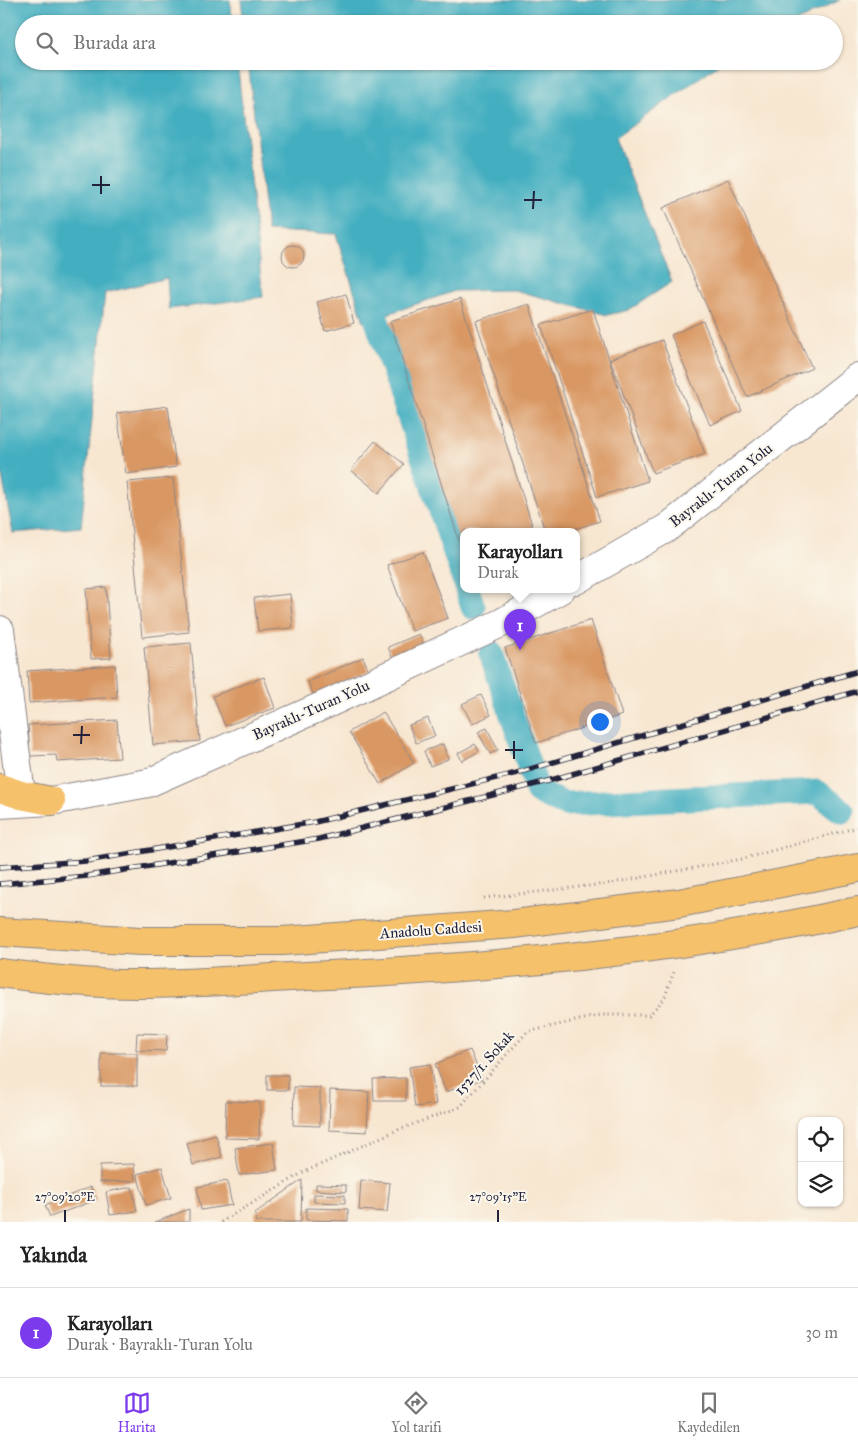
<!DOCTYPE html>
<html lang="tr">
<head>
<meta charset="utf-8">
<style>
	body { margin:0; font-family:"IM FELL Great Primer",serif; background:#f2f2f2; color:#222 }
	.controls { position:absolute; right:15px; bottom:15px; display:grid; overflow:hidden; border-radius:10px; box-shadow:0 1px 4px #0004 }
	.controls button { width:45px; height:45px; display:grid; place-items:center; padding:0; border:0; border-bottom:1px solid #e0e0e0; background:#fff; color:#222; font:25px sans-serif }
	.you { position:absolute; left:599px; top:721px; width:18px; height:18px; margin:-12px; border:4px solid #fff; border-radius:50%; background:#1a73e8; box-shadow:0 0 0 8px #1a73e833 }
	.badge { display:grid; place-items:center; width:32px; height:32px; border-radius:50%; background:#7c3aed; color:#fff; font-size:16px; font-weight:700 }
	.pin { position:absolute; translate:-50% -41px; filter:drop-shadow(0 1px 2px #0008) }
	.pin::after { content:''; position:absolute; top:26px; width:18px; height:15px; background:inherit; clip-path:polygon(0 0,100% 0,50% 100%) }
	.popup { position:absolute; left:460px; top:528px; width:120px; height:65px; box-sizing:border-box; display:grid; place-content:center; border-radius:10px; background:#fff; filter:drop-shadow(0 1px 4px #0005); font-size:16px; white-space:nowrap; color:#767676 }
	.popup b { font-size:19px; color:#222 }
	.popup::after { content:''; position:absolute; left:50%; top:100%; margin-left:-10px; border:10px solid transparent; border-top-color:#fff }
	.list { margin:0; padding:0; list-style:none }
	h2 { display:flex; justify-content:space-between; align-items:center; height:65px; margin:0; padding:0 20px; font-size:21px }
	h2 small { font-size:16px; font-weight:400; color:#767676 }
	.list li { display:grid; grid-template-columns:32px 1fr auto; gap:15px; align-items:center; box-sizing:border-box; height:90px; padding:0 20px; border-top:1px solid #e0e0e0 }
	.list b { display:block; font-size:19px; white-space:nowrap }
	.list p { margin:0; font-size:16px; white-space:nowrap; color:#767676 }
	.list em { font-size:16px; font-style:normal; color:#767676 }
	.icon { flex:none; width:28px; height:28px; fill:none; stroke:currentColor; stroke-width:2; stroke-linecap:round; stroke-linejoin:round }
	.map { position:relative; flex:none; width:858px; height:1222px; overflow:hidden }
	.search { position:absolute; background:#fff; box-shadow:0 1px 4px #0004; left:15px; right:15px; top:15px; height:55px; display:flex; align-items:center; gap:12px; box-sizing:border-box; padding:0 18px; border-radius:28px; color:#767676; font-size:19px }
	.sheet { height:155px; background:#fff }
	nav { display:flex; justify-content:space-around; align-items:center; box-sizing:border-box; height:70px; border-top:1px solid #e0e0e0; background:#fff; font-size:14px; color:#767676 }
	nav a { display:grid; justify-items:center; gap:2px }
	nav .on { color:#7c3aed }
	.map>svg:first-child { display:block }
	.water { fill:#42aec0; stroke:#32687e }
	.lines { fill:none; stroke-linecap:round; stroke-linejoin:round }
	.canal { stroke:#42aec0; stroke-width:25 }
	.building { fill:#d99864 }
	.minor-casing { stroke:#8c8486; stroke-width:30 }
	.highway-casing { stroke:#8c8486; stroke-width:30 }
	.path { stroke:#8c8486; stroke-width:3; stroke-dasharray:1 4; stroke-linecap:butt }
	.minor { stroke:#fff; stroke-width:28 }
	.highway { stroke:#f5c16b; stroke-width:28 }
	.rail-casing { stroke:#22223b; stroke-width:5.5 }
	.rail { stroke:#fbf7ec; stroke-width:4; stroke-dasharray:11; stroke-linecap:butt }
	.ticks { fill:none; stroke:#22223b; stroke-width:2 }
	.labels { text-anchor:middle; stroke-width:4; stroke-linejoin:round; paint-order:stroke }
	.street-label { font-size:15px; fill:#22223b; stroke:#fbf7ec }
	.ticks-label { font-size:12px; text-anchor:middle; fill:#22223b; stroke:#fbf7ec; stroke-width:4; stroke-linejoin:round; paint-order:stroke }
</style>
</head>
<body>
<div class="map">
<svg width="858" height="1222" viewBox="0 0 858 1222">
	<rect width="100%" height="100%" fill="#fbf7ec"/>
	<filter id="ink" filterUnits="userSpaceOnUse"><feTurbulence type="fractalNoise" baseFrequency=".02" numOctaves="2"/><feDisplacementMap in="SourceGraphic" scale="10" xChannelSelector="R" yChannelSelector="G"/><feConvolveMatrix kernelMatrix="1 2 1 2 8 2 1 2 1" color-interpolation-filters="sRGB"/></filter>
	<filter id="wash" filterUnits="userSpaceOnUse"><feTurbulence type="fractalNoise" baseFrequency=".0096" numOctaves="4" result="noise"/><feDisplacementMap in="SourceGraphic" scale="20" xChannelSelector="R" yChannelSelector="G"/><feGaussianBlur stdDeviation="1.12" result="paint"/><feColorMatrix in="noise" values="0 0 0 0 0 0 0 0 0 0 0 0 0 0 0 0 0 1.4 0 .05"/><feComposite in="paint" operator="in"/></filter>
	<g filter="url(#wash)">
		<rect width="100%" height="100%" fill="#f7e6d0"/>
		<g class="water">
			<path d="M0 0H230L233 24H24V61H237L263 297 169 309 167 278 105 293 81 527 13 533 0 466Z"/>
			<path d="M241 0H840L792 24H244Z"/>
			<path d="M248 61H723L615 138 672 282 629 310 607 315 514 290 455 291 364 322 336 234 267 231Z"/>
		</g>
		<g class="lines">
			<g class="canal">
				<path d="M376 318 464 579"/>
				<path d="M467 589 473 607"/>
				<path d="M491 653 538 792 564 804 817 792 842 811"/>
			</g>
		</g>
		<g id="blocks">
			<g class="building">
				<path d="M728 179 812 368 747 397 663 208Z"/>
				<circle cx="293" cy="256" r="11"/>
				<path d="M346 294 354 323 325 331 317 302Z"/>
				<path d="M460 299 534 531H464L463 553 390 321Z"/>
				<path d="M529 304 600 521 568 531H545L476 321Z"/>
				<path d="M593 309 648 481 597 497 541 325Z"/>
				<path d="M703 321 742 411 710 425 671 335Z"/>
				<path d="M662 340 705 454 653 473 610 359Z"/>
				<path d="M168 406 176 467 126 474 117 413Z"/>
				<path d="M375 441 404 464 379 493 351 470Z"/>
				<path d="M173 478 189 632 142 637 127 482Z"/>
				<path d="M423 552 448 618 412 631 387 565Z"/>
				<path d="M106 587 111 658 91 659 86 589Z"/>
				<path d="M290 594 293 628 258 631 254 598Z"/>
				<path d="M591 620 622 715 536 743 505 648Z"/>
				<path d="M419 634 426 649 394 662 388 647Z"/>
				<path d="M191 643 200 741 153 745 144 647Z"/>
				<path d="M363 657 369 671 314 696 308 682Z"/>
				<path d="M115 665 117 697 29 703 27 671Z"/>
				<path d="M264 677 275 708 225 726 213 696Z"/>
				<path d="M481 695 491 715 472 724 462 704Z"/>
				<path d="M383 712 414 763 380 784 349 732Z"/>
				<path d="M428 718 435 736 416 743 409 725Z"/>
				<path d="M117 720 120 758 57 762 56 755 30 756 28 725Z"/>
				<path d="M487 728 498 750 490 754 478 732Z"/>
				<path d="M443 744 448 759 430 766 424 751Z"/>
				<path d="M475 744 479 751 462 761 458 753Z"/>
				<path d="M137 1033 167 1034 166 1051 136 1050Z"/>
				<path d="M470 1050 482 1079 446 1092 435 1064Z"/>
				<rect x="101" y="1053" width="36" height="33"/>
				<path d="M430 1064 436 1104 415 1107 409 1067Z"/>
				<rect x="267" y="1075" width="21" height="15"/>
				<path d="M406 1078V1101H374L373 1079Z"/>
				<path d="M294 1087 320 1088V1126L293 1125Z"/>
				<path d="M330 1090 369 1092 367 1132 329 1130Z"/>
				<path d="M226 1101 260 1102 259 1139 225 1138Z"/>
				<path d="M216 1135 222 1157 193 1165 187 1143Z"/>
				<path d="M273 1143 277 1170 239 1175 235 1148Z"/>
				<path d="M134 1164 135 1181 100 1182V1165Z"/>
				<path d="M162 1167 171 1198 146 1205 137 1174Z"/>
				<path d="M302 1180 301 1222H256L255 1213Z"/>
				<path d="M361 1180 390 1183 387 1212 359 1210Z"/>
				<path d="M227 1181 232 1205 201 1210 197 1187Z"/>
				<path d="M316 1184 346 1185V1192L316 1190Z"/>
				<path d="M91 1187 96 1200 50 1217 45 1205Z"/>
				<path d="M132 1187 137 1211 110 1215 106 1192Z"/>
				<path d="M314 1194 345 1195V1203L314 1202Z"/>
				<path d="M306 1208 348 1209V1221L306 1220Z"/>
				<path d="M189 1209V1222H155Z"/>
			</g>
		</g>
	</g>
	<g filter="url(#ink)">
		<use href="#blocks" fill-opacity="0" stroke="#8c8486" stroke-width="1"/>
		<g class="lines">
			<g class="minor-casing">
				<g id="minor">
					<path d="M576 580 667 528 858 377"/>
					<path d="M0 630 21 795"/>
					<path d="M0 804 51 801 148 783 329 703 501 623 561 589"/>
				</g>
			</g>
			<g class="highway-casing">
				<g id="highway">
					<path d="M0 788 21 795 51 801"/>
					<path d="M0 932 140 941H282L514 924 679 903 858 868"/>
					<path d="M0 973C48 979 98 985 147 984 200 983 254 979 307 976 492 968 677 951 858 911"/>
				</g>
			</g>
			<g class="path">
				<path d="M484 898 606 884 742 859 858 827"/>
				<path d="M221 1222 302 1173 395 1131 460 1107 527 1032 601 1015H649L664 999 675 969"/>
			</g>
			<use href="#minor" class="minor"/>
			<use href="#highway" class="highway"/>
			<g class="rail-casing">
				<g id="rail">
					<path d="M0 867 86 861 315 822 517 773 858 671"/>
					<path d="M0 884 87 876 319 839 548 781 858 691"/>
				</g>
			</g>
			<use href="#rail" class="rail"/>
		</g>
	</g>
	<path class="ticks" d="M92 185H110M101 194V176M524 200H542M533 209 534 191M73 735H90M81 744 82 726M505 750H523M514 759V741M65 1222V1210M498 1222V1210"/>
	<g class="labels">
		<g class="street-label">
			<text transform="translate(721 485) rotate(-38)" y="5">Bayraklı-Turan Yolu</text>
			<text transform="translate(311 710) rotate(-24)" y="5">Bayraklı-Turan Yolu</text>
			<text transform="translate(431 930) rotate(-4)" y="5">Anadolu Caddesi</text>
			<text transform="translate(484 1063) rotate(-48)" y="5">1527/1. Sokak</text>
		</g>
	</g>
	<g class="ticks-label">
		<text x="65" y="1201">27°09'20"E</text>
		<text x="498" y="1201">27°09'15"E</text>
	</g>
</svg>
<div class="controls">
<button><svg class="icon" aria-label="locate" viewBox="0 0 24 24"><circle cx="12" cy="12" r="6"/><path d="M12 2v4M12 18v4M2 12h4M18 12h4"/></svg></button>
<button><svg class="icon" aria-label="layers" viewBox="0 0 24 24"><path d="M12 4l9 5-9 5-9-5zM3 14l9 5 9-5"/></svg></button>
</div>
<div class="you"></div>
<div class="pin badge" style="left:520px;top:650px">1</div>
<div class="popup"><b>Karayolları</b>Durak</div>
<div class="search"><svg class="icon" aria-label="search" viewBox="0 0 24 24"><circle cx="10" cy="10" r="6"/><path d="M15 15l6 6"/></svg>Burada ara</div>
</div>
<section class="sheet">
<h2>Yakında<small></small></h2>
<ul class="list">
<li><span class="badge">1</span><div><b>Karayolları</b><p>Durak · Bayraklı-Turan Yolu</p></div><em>30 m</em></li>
</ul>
</section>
<nav>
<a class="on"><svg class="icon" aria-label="map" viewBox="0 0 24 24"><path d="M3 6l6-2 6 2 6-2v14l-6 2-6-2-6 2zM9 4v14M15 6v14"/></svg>Harita</a>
<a><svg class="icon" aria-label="directions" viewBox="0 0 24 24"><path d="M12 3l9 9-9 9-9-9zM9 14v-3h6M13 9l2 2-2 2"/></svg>Yol tarifi</a>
<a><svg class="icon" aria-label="saved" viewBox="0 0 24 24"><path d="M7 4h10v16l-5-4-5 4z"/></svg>Kaydedilen</a>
</nav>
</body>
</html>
